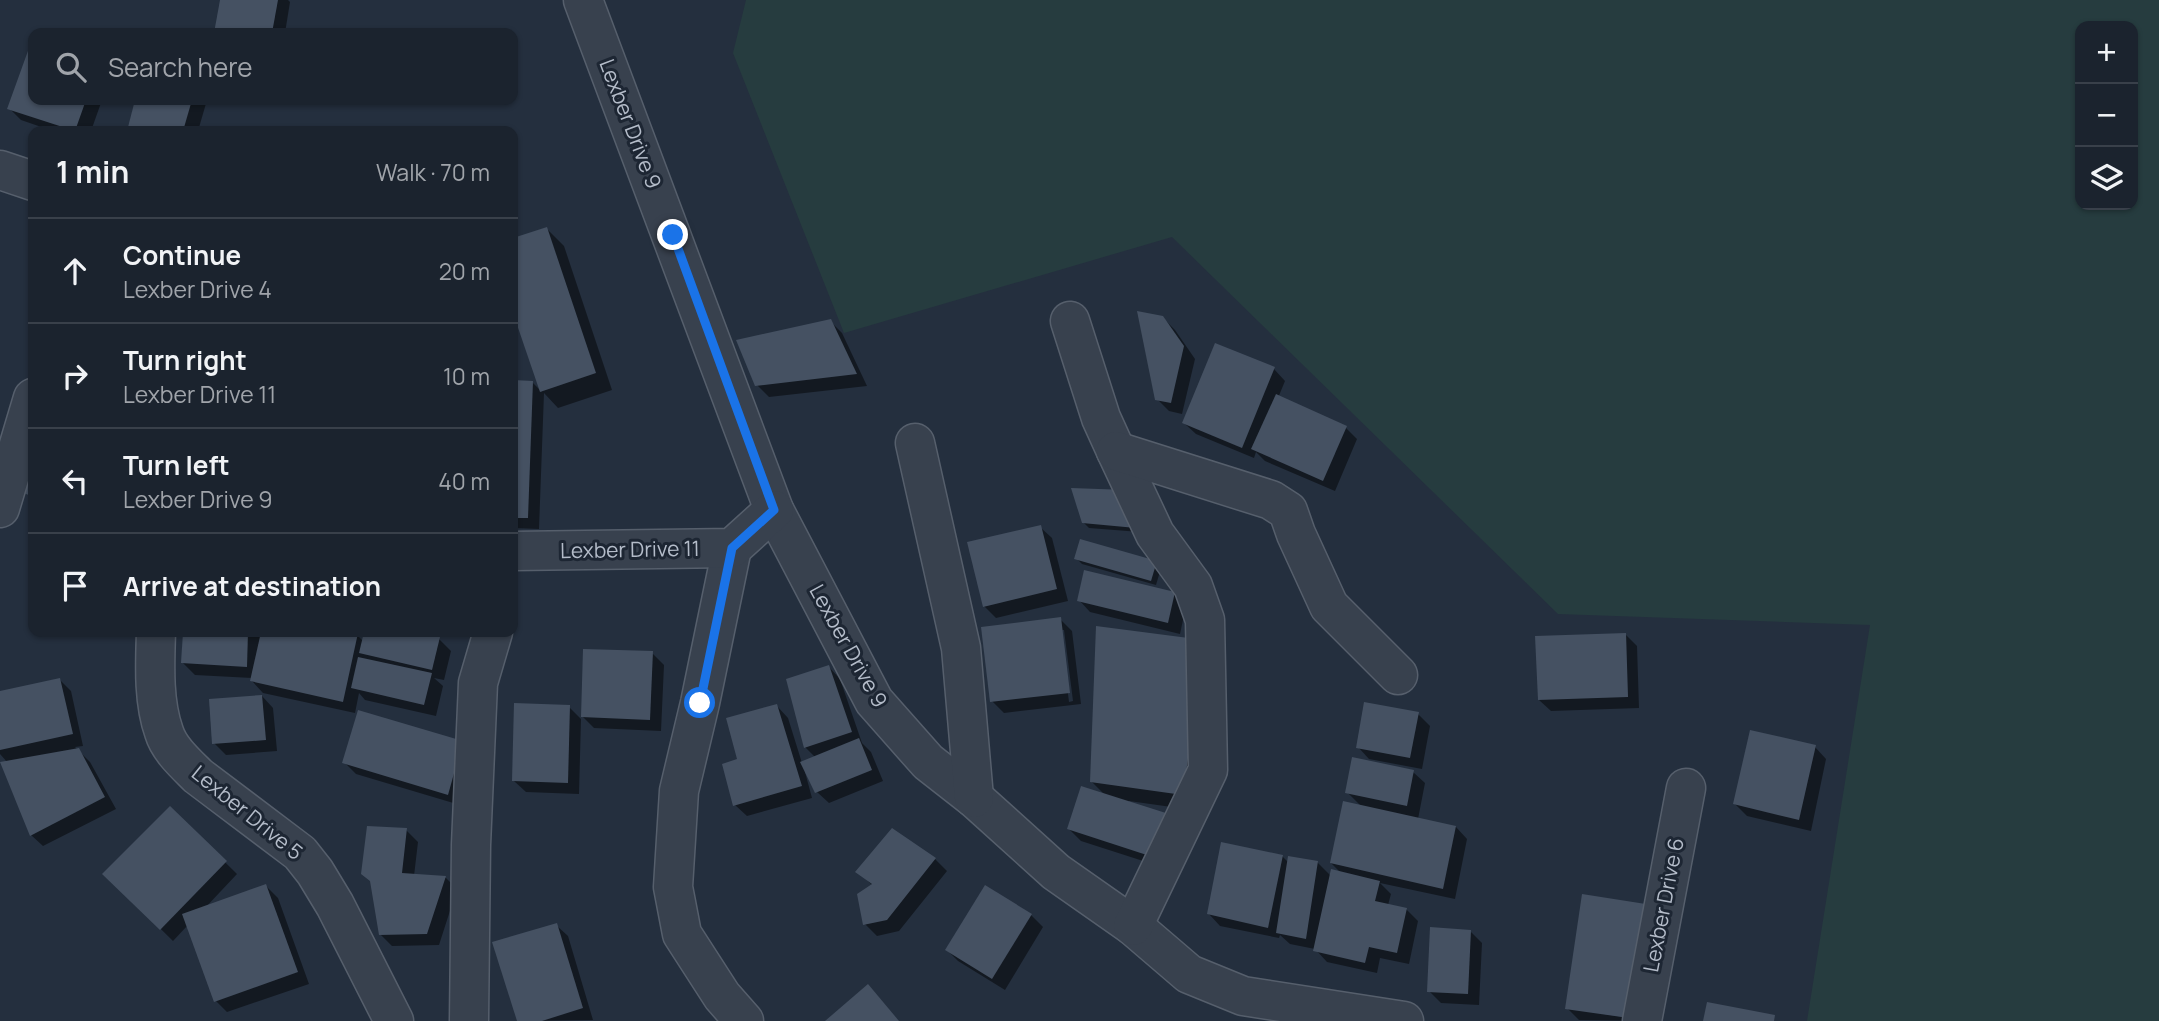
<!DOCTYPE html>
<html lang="en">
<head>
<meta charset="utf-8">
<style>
	body { margin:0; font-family:Manrope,sans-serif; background:#242b36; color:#f1f3f6 }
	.controls { position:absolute; right:21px; top:21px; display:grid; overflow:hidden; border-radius:14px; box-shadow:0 2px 5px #0004 }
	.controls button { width:63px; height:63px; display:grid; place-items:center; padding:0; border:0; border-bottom:2px solid #39404a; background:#1b232e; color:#f1f3f6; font:35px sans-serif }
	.stop { position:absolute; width:21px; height:21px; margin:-16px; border:5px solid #1a73e8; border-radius:50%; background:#fff }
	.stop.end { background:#1a73e8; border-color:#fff; box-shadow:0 2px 7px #0008 }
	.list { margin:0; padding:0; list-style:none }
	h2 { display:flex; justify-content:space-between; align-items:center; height:91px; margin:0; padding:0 28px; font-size:30px }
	h2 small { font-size:23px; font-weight:400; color:#a0a4aa }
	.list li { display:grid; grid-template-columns:46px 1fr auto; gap:21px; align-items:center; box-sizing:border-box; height:105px; padding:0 28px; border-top:2px solid #39404a }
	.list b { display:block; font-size:26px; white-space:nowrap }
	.list p { margin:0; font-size:23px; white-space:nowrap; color:#a0a4aa }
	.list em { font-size:23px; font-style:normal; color:#a0a4aa }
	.icon { flex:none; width:38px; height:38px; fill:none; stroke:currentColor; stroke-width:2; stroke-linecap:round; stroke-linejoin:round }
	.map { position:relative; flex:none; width:2159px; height:1021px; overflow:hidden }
	.search { position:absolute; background:#1b232e; box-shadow:0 2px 5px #0004; left:28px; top:28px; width:490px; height:77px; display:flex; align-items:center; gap:18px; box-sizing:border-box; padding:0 24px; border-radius:14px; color:#a0a4aa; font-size:26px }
	.panel { position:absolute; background:#1b232e; box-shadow:0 2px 5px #0004; left:28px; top:126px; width:490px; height:511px; border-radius:14px }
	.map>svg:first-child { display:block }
	.green { fill:#263c3f; fill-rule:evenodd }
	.shadow { fill:#0007; fill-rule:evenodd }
	.building { fill:#455162 }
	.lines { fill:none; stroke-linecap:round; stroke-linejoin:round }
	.minor-casing { stroke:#565f6c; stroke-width:41 }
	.minor { stroke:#38414e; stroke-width:38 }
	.route { stroke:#1a73e8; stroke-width:9 }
	.labels { text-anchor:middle; stroke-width:6; stroke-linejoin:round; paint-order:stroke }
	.street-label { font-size:21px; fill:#b4bcc9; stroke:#1d2633 }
</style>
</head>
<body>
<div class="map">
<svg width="2159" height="1021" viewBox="0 0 2159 1021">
	<rect width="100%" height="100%" fill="#242f3e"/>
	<path class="green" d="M746 0H2159V1021H1807L1870 625 1558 614 1172 237 844 333 733 53ZM2080 26H2133V205H2080Z"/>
	<g class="shadow">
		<path d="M221 0H288L290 2 285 33H216Z"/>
		<path d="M33 41V100H102L91 131H53L21 120 9 108Z"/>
		<path d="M137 100H207L198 131H129Z"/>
		<path d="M261 126 278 131H259Z"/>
		<path d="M547 229 564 246 612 390 558 408 544 393 539 529 513 528V382H532L542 392 513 307V240Z"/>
		<path d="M1162 317 1175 330 1195 359 1182 414 1169 411 1157 399Z"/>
		<path d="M830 321 842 333 867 386 769 397 757 385Z"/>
		<path d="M1274 369 1285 381 1278 398 1346 428 1357 439 1335 491 1265 461 1256 452 1254 458 1196 434 1184 423Z"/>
		<path d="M1126 492 1140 532 1089 528 1083 522Z"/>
		<path d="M1040 527 1052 538 1068 601 996 618 984 606Z"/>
		<path d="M1081 541 1161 568 1156 585 1082 564 1076 558Z"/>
		<path d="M1175 594 1186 606 1180 634 1090 612 1079 600Z"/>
		<path d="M1060 619 1072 631 1081 704 1004 713 992 701ZM1060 630H1064L1073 701 1069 702Z"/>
		<path d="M185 632H260V636H261L262 632H345L357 635 363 641 365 632H407L439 639 451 651 444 680 434 678 443 686 436 716 365 700 359 693 355 713 263 693 252 681V678L195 675 183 663Z"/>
		<path d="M1625 634 1637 646 1639 708 1551 711 1539 700Z"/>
		<path d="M1203 642 1200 811 1129 801V803L1168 869 1081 841 1069 829 1106 796 1091 781Z"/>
		<path d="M652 653 664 665 661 731 594 728 582 716Z"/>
		<path d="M829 667 840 679 862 743 871 752 883 781 829 803 817 792 806 771 805 772 812 798 747 816 735 805 740 761 777 706 788 718 802 763 816 758 805 747Z"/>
		<path d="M59 679 71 691 83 746 75 747 90 762 116 809 43 846 31 835 8 763 0 754V693Z"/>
		<path d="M262 696 273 708 277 751 226 755 214 743Z"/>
		<path d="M569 707 581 719 579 794 526 792 514 781Z"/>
		<path d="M1418 714 1430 726 1422 769 1369 759 1358 747Z"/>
		<path d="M462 743 460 805 356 774 344 762Z"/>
		<path d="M1815 747 1826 759 1811 831 1747 816 1735 804Z"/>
		<path d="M1413 772 1425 783 1418 819 1456 827 1467 839 1455 899 1380 883 1391 894 1388 905 1406 909 1418 921 1409 964 1380 958 1377 973 1327 962 1315 949 1290 944 1280 935 1279 938 1220 926 1209 914 1282 856 1289 863 1317 862 1331 876 1342 874 1331 863 1362 807 1347 792Z"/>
		<path d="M170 808 237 874 205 908 266 886 278 898 309 984 227 1012 216 1001 188 925 173 941 105 874Z"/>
		<path d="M406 830 418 842 414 876 446 878 457 889 439 945 392 946 380 934Z"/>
		<path d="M892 830 935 859 947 871 899 931 877 936 865 924 873 886 858 871Z"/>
		<path d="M985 887 1031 915 1043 927 1005 990 958 961 947 950Z"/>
		<path d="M556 925 568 936 593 1020 519 1021Z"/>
		<path d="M1470 931 1482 943 1479 1005 1441 1003 1429 991Z"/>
		<path d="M1567 1008 1648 1021 1579 1020Z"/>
	</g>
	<g class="building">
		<path d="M220 0H278L272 33H214Z"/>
		<path d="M33 37V100H86L75 131 7 109Z"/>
		<path d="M135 100H192L183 131H127Z"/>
		<path d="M547 227 596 373 540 392 513 313V238Z"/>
		<path d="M1137 311 1163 316 1184 346 1171 403 1155 400Z"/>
		<path d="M831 319 857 374 755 386 736 340Z"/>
		<path d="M1215 343 1275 367 1242 448 1182 423Z"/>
		<path d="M513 380 533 381 528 518H513Z"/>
		<path d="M1276 394 1347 426 1323 481 1251 449Z"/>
		<path d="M33 467V497L24 493Z"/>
		<path d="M1071 488 1127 490 1136 528 1082 523Z"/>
		<path d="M1041 525 1057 589 983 607 967 542Z"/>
		<path d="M1080 539 1157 561 1151 581 1074 559Z"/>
		<path d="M1084 570 1175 592 1168 623 1077 601Z"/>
		<path d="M1061 617 1070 693 990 702 981 627Z"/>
		<path d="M1096 626 1204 640 1183 795 1090 782Z"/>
		<path d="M183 632H248L247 667 181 663Z"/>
		<path d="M261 632 358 633 343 702 250 681Z"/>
		<path d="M364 632H415L440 637 432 670 359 653Z"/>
		<path d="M1626 633 1628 697 1538 700 1535 636Z"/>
		<path d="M583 649 653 651 650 720 581 717Z"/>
		<path d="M358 657 432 673 424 705 351 688Z"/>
		<path d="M829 665 852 732 804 748 786 679Z"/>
		<path d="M60 678 73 734 0 750V691Z"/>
		<path d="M262 695 266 740 212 744 209 699Z"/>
		<path d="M1364 702 1419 712 1410 758 1356 748Z"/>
		<path d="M514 703 570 705 568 783 512 781Z"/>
		<path d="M777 704 802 786 733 806 722 764 737 759 726 718Z"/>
		<path d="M358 710 463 741 448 795 342 763Z"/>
		<path d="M1750 730 1816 745 1799 820 1733 804Z"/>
		<path d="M859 738 872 770 815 793 800 762Z"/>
		<path d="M79 748 105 797 30 836 0 762Z"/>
		<path d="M1352 757 1414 770 1407 806 1345 793Z"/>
		<path d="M1081 786 1169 814 1156 858 1067 829Z"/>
		<path d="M1343 801 1456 826 1443 889 1330 863Z"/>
		<path d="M170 806 227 861 160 930 102 874Z"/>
		<path d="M367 826 407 828 402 873 446 876 427 934 379 935 370 881 361 874Z"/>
		<path d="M892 828 936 858 887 920 863 925 857 894 872 884 855 872Z"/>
		<path d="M1221 842 1283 855 1268 928 1207 914Z"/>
		<path d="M1288 856 1318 861 1306 939 1276 933Z"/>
		<path d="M1331 869 1380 881 1375 901 1407 908 1397 953 1369 947 1365 963 1313 951Z"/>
		<path d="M266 884 298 972 214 1002 182 914Z"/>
		<path d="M985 885 1032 914 992 979 945 950Z"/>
		<path d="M1582 894 1652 905 1636 1019 1565 1009Z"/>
		<path d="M557 923 583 1008 542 1021H517L492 942Z"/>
		<path d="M1430 927 1471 930 1468 994 1427 992Z"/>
		<path d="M868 984 899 1021H825Z"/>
		<path d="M1707 1002 1775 1015 1774 1021H1703Z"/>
	</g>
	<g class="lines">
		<g class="minor-casing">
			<g id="minor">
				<path d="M583 0 774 510 874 701 928 762 974 798 1056 872 1133 926 1189 974 1243 996 1404 1021"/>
				<path d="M0 170 33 181"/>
				<path d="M1070 321 1101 418 1116 451 1155 534 1193 586 1205 620 1208 770 1133 926"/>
				<path d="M915 443 961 648 974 798"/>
				<path d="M1116 451 1271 500 1288 511 1296 534 1329 606 1398 675"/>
				<path d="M0 508 33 398"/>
				<path d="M732 548 700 703 679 791 673 887 682 934 722 996 744 1021"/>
				<path d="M513 551 732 548 774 510"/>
				<path d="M156 632C155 664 153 701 164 732 169 749 186 764 198 776L300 853 315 872 335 905 394 1021"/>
				<path d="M469 1021 471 845 478 683 493 632"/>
				<path d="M1642 1021 1686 788"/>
			</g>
		</g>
		<use href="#minor" class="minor"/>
	</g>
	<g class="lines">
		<path class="route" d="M673 235 774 510 732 548 700 703"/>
	</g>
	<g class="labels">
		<g class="street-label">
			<text transform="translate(630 124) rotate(69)" y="7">Lexber Drive 9</text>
			<text transform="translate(630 550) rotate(-1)" y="7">Lexber Drive 11</text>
			<text transform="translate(848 646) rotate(61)" y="7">Lexber Drive 9</text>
			<text transform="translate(247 813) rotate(39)" y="7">Lexber Drive 5</text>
			<text transform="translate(1664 905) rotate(-79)" y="7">Lexber Drive 6</text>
		</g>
	</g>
</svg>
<div class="controls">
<button>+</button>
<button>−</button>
<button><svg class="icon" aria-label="layers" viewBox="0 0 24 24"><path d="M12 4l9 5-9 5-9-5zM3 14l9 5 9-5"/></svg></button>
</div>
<div class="stop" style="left:700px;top:703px"></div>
<div class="stop end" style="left:673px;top:235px"></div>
<div class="search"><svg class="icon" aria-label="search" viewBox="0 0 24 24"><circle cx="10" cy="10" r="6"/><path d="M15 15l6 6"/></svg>Search here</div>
<section class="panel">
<h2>1 min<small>Walk · 70 m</small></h2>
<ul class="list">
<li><svg class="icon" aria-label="ahead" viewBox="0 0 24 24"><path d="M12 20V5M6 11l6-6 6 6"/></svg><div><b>Continue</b><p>Lexber Drive 4</p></div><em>20 m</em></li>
<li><svg class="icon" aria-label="right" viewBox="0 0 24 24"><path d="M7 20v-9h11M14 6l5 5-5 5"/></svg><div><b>Turn right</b><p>Lexber Drive 11</p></div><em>10 m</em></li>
<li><svg class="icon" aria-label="left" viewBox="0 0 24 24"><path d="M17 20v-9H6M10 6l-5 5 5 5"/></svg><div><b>Turn left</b><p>Lexber Drive 9</p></div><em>40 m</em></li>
<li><svg class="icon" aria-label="arrive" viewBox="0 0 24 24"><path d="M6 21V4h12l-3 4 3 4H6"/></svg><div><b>Arrive at destination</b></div></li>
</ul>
</section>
</div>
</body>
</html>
